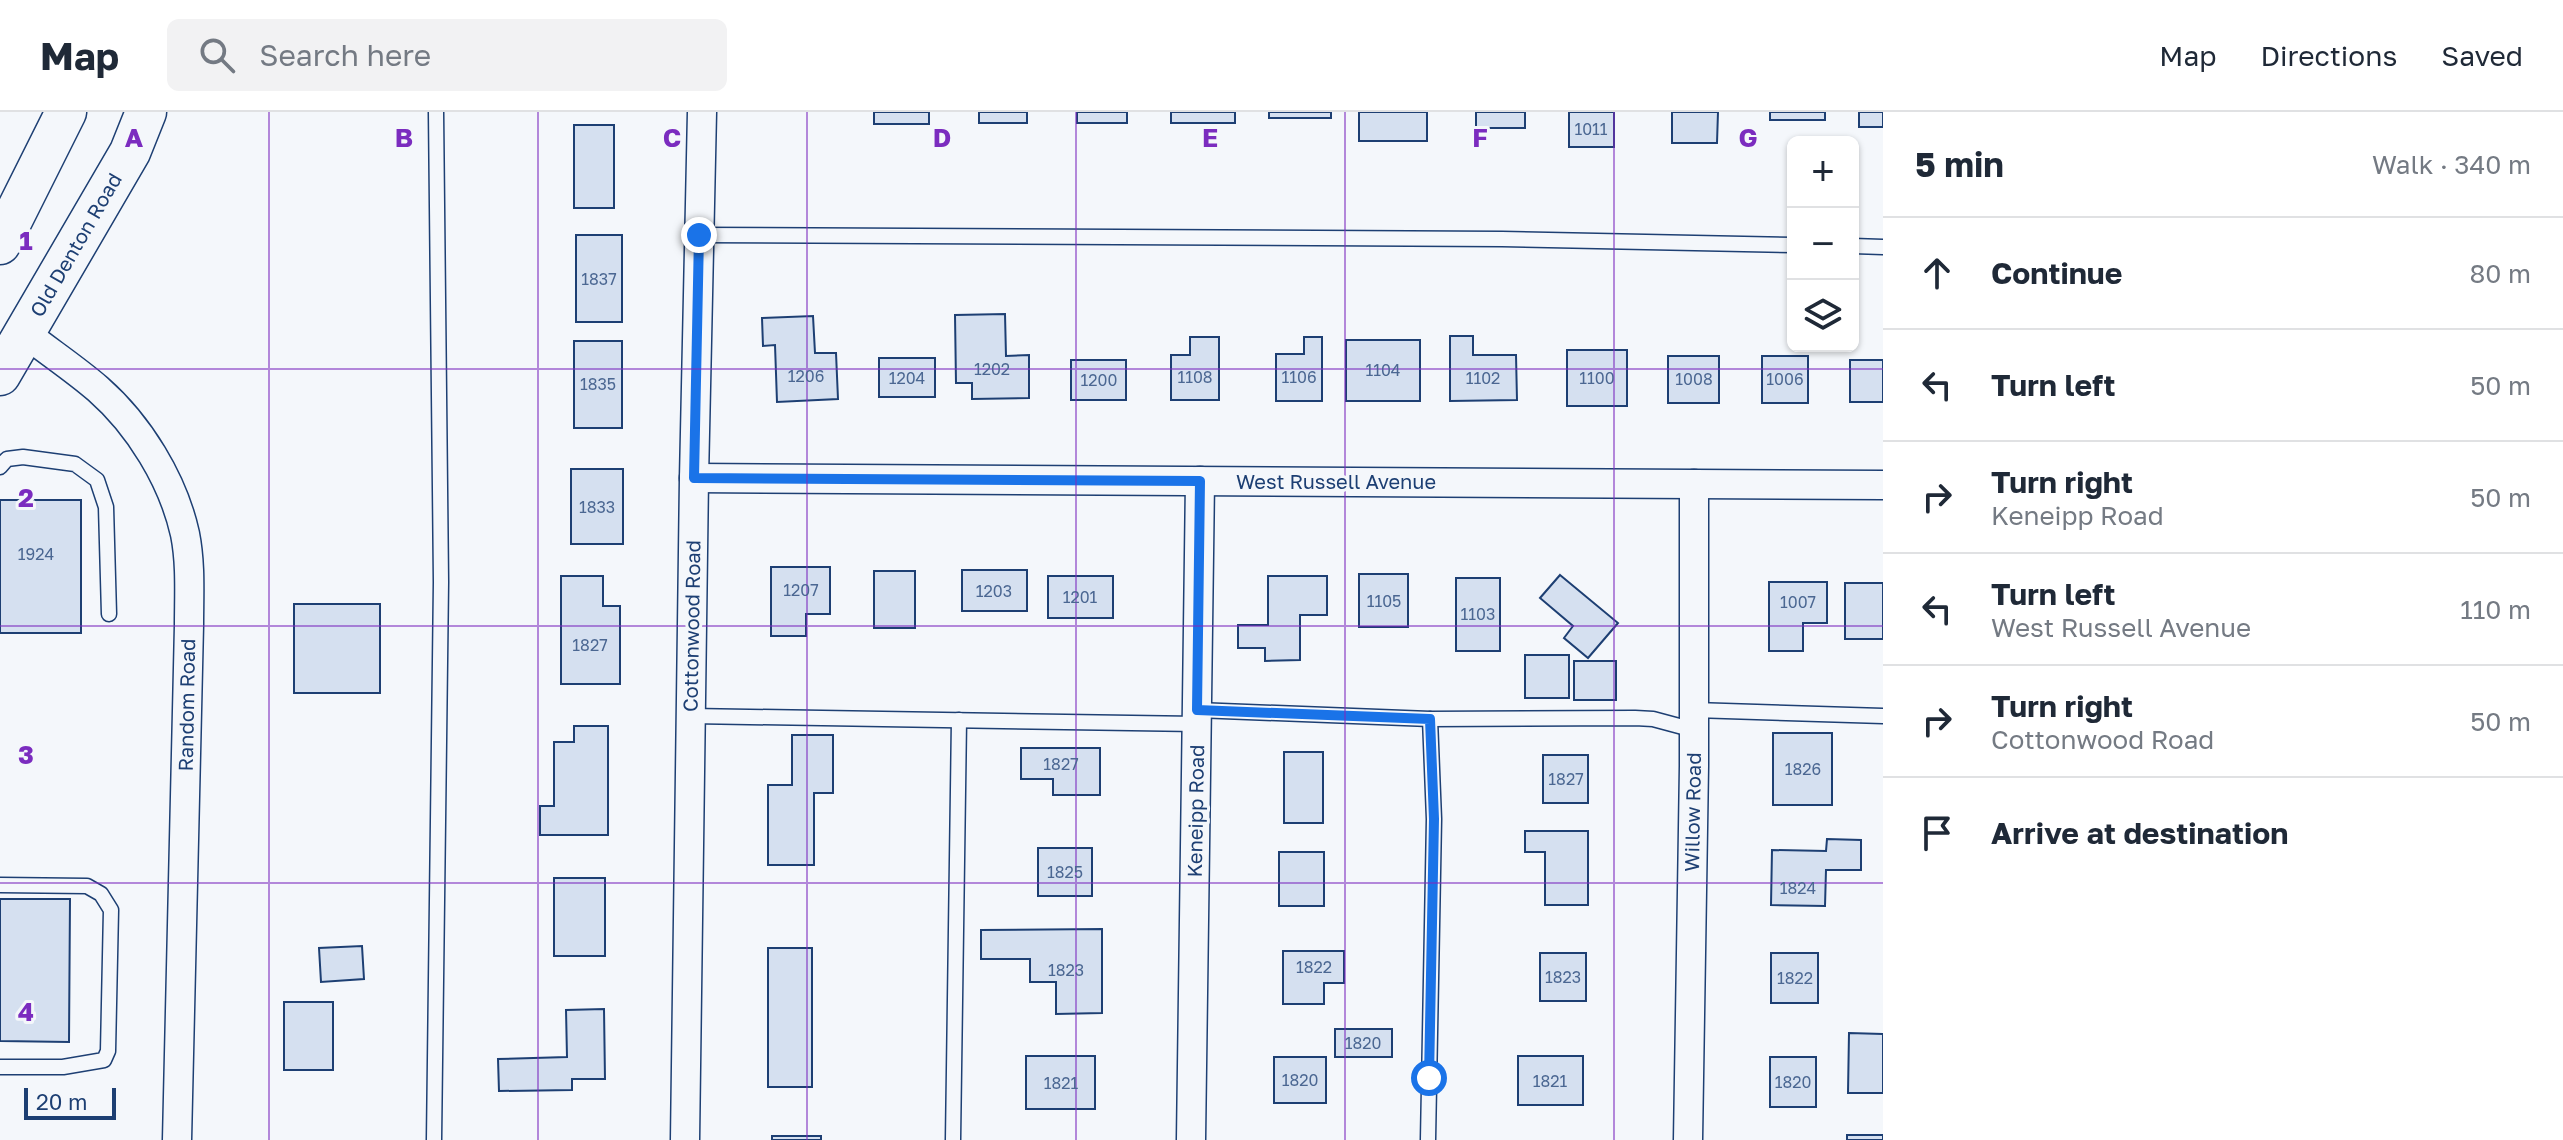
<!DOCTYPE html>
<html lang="en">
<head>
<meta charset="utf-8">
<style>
	body { margin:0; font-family:"Golos Text",sans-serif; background:#f2f2f3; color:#1f2937 }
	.controls { position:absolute; right:24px; top:24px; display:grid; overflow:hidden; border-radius:12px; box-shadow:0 2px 6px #0004 }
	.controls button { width:72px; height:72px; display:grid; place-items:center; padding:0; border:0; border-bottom:2px solid #e0e1e3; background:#fff; color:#1f2937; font:40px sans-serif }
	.scale { position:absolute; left:24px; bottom:20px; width:92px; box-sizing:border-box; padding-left:8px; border:4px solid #1d3f73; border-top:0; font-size:22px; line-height:28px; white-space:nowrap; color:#1d3f73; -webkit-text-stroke:6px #f4f7fb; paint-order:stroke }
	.stop { position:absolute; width:24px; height:24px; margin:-18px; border:6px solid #1a73e8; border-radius:50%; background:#fff }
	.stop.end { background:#1a73e8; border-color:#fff; box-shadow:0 2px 8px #0008 }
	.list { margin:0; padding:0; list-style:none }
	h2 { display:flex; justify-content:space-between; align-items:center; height:104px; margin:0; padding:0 32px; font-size:34px }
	h2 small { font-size:26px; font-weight:400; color:#747a83 }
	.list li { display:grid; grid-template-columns:52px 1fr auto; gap:24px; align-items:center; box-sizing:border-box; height:112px; padding:0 32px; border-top:2px solid #e0e1e3 }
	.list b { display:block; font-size:30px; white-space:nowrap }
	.list p { margin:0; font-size:26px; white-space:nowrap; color:#747a83 }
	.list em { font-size:26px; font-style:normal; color:#747a83 }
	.icon { flex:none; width:44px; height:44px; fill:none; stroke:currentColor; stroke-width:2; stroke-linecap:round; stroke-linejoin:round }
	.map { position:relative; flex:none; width:1883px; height:1028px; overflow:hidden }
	header { display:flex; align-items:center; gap:48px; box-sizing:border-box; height:112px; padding:0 40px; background:#fff; border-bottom:2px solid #e0e1e3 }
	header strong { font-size:38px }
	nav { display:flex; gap:44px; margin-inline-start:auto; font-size:28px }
	.search { width:560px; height:72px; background:#f2f2f3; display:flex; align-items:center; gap:20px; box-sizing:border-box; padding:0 28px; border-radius:12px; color:#747a83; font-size:30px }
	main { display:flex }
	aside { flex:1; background:#fff }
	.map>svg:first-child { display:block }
	.building { fill:#d5e0f0; stroke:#1d3f73; stroke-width:2 }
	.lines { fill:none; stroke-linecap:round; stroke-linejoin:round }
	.lane-casing { stroke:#1d3f73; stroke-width:17 }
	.street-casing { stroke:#1d3f73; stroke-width:31 }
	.secondary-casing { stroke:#1d3f73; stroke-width:43 }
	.lane { stroke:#f4f7fb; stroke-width:14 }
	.street { stroke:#f4f7fb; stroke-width:28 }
	.secondary { stroke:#f4f7fb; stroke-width:40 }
	.route { stroke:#1a73e8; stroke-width:10 }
	.grid { fill:none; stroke:#7b2cbf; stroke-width:2; stroke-opacity:0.55 }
	.labels { text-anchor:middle; stroke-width:6; stroke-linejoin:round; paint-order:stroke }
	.number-label { font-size:16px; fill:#4b6792 }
	.street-label { font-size:20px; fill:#1d3f73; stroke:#f4f7fb }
	.grid-label { font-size:26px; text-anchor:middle; font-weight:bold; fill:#7b2cbf; stroke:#f4f7fb; stroke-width:6; stroke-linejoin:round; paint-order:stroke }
</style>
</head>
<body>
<header>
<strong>Map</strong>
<div class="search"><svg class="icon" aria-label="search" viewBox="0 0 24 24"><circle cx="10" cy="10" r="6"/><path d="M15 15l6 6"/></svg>Search here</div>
<nav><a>Map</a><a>Directions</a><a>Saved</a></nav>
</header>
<main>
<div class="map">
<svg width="1883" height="1028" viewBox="0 0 1883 1028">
	<rect width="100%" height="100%" fill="#f4f7fb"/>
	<g class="building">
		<rect x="874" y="0" width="55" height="12"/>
		<rect x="979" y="0" width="48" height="11"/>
		<rect x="1077" y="0" width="50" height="11"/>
		<rect x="1171" y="0" width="64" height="11"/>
		<rect x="1269" y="0" width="62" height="6"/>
		<rect x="1359" y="0" width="68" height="29"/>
		<rect x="1476" y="0" width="49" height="16"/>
		<rect x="1569" y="0" width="45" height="35"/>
		<path d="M1672 0H1718L1717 31H1672Z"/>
		<rect x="1770" y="0" width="55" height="8"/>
		<rect x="1859" y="0" width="24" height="15"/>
		<rect x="574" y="13" width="40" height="83"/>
		<rect x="576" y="123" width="46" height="87"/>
		<path d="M1005 202 1006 244 1029 243V286L972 287V271H956L955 203Z"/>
		<path d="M813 204 815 241H836L838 287 777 290 775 233 763 234 762 206Z"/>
		<path d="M1450 224H1473V243H1516L1517 288 1450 289Z"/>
		<path d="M1190 225H1219V288H1171V243H1190Z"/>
		<path d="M1304 225H1322V289H1276V242H1304Z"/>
		<rect x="1346" y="228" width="74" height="61"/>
		<rect x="574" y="229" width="48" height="87"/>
		<rect x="1567" y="238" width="60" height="56"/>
		<rect x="1668" y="244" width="51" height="47"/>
		<rect x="1762" y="244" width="46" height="47"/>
		<rect x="879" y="246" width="56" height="39"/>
		<rect x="1071" y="248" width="55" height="40"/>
		<rect x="1850" y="248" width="33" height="42"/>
		<rect x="571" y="357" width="52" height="75"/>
		<rect x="0" y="388" width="81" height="133"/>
		<path d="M771 455H830V502H806V524H771Z"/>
		<rect x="962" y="458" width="65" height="41"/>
		<rect x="874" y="459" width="41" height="57"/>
		<rect x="1359" y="462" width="49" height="53"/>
		<path d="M1560 463 1618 511 1588 546 1564 526 1573 514 1540 486Z"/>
		<path d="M561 464H603V494H620V572H561Z"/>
		<rect x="1048" y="464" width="65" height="42"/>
		<path d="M1268 464H1327V503H1300V548L1265 549V536H1238V513H1268Z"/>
		<rect x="1456" y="466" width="44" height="73"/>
		<path d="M1769 470H1827V511H1803V539H1769Z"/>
		<rect x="1845" y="471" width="38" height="56"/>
		<rect x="294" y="492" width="86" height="89"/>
		<rect x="1525" y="543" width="44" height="43"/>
		<rect x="1574" y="549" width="42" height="39"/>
		<path d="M574 614H608V723H540V694H554V630H574Z"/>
		<rect x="1773" y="621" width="59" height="72"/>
		<path d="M792 623H833V681H814V753H768V673H792Z"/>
		<path d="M1021 636H1100V683H1053V667H1021Z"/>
		<rect x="1284" y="640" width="39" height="71"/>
		<rect x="1543" y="643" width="45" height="48"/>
		<path d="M1525 719H1588V793H1545V740H1525Z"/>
		<path d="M1827 727 1861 728V758H1826L1825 794 1771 793 1772 738 1826 739Z"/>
		<rect x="1038" y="736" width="54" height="48"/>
		<rect x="1279" y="740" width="45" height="54"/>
		<rect x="554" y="766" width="51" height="78"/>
		<path d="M0 787H70L69 930 0 929Z"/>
		<path d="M1102 817V901L1056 902V870H1030V847H981V818Z"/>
		<path d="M362 834 364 867 321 870 319 836Z"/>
		<rect x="768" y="836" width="44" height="139"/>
		<path d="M1283 839H1344V871H1324V892H1283Z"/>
		<rect x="1540" y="841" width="46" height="48"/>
		<rect x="1771" y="841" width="47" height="50"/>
		<rect x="284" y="890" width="49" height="68"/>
		<path d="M604 897 605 967H572V978L499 979 498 947 567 945 566 898Z"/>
		<rect x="1335" y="917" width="57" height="28"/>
		<path d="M1849 921 1883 922V981H1848Z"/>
		<rect x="1026" y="944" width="69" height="53"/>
		<rect x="1518" y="944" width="65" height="49"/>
		<rect x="1274" y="945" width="52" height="46"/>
		<rect x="1770" y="945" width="46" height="50"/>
		<rect x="1847" y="1023" width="36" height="5"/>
		<rect x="772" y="1024" width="49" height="4"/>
	</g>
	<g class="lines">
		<g class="lane-casing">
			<g id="lane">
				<path d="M699 123 1502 127 1793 133"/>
				<path d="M1853 134 1883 135"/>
				<path d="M0 355 7 347 23 345 75 352 97 368 106 395 109 502"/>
				<path d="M1197 598 1430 607 1434 707 1428 1028"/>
				<path d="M1694 598 1883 604"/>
				<path d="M691 604 1197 612"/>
				<path d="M1430 607 1635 606 1653 607 1694 618"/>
				<path d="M0 773 87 774 101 782 111 798 108 939 104 948 63 955H0"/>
				<path d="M434 1028 441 470 436 0"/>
				<path d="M953 1028 959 608"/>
			</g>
		</g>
		<g class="street-casing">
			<g id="street">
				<path d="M25 221C49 240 75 257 98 277 139 313 173 368 185 422 191 452 189 483 189 513L177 1028"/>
				<path d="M694 366 1883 373"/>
				<path d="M685 1028 694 366 702 0"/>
				<path d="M1191 1028 1200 369"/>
				<path d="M1688 1028 1694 654V372"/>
			</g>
		</g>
		<g class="secondary-casing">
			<g id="secondary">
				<path d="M0 132 66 0"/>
				<path d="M0 263 130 40 146 0"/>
			</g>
		</g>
		<use href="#lane" class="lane"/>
		<use href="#street" class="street"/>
		<use href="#secondary" class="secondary"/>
	</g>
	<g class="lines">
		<path class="route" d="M699 123 694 366 1200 369 1197 598 1430 607 1434 707 1429 966"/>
	</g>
	<path class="grid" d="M269 0V1028M538 0V1028M807 0V1028M1076 0V1028M1345 0V1028M1614 0V1028M0 257H1883M0 514H1883M0 771H1883"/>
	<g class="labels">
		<g class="number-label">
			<text x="1591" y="23">1011</text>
			<text x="599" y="173">1837</text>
			<text x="992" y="263">1202</text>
			<text x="1383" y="264">1104</text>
			<text x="806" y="270">1206</text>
			<text x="1195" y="271">1108</text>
			<text x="1299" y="271">1106</text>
			<text x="907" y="272">1204</text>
			<text x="1483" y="272">1102</text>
			<text x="1597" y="272">1100</text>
			<text x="1694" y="273">1008</text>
			<text x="1785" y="273">1006</text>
			<text x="1099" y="274">1200</text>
			<text x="598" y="278">1835</text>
			<text x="597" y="401">1833</text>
			<text x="36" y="448">1924</text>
			<text x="801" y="484">1207</text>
			<text x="994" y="485">1203</text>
			<text x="1080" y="491">1201</text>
			<text x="1384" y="495">1105</text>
			<text x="1798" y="496">1007</text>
			<text x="1478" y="508">1103</text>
			<text x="590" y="539">1827</text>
			<text x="1061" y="658">1827</text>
			<text x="1803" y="663">1826</text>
			<text x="1566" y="673">1827</text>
			<text x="1065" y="766">1825</text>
			<text x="1798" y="782">1824</text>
			<text x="1314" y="861">1822</text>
			<text x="1066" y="864">1823</text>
			<text x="1563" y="871">1823</text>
			<text x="1795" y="872">1822</text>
			<text x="1363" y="937">1820</text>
			<text x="1300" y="974">1820</text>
			<text x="1550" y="975">1821</text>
			<text x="1793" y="976">1820</text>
			<text x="1061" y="977">1821</text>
		</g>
		<g class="street-label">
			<text transform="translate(76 133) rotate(-60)" y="7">Old Denton Road</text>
			<text x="1336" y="377">West Russell Avenue</text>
			<text transform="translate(692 514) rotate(-89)" y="7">Cottonwood Road</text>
			<text transform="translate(187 593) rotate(-89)" y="7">Random Road</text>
			<text transform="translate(1196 699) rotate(-89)" y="7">Keneipp Road</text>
			<text transform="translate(1693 700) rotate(-89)" y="7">Willow Road</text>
		</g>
	</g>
	<g class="grid-label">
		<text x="134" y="35">A</text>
		<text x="404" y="35">B</text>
		<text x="672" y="35">C</text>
		<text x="942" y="35">D</text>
		<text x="1210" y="35">E</text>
		<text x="1480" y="35">F</text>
		<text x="1748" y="35">G</text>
		<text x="26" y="138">1</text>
		<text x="26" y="395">2</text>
		<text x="26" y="652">3</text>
		<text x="26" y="909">4</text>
	</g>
</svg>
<div class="controls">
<button>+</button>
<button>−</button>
<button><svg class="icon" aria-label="layers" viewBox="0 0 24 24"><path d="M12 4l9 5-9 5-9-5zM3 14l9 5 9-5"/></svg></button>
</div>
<div class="scale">20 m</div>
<div class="stop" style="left:1429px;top:966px"></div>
<div class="stop end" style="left:699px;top:123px"></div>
</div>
<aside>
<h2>5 min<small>Walk · 340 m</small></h2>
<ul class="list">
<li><svg class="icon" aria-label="ahead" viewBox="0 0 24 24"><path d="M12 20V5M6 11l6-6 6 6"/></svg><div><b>Continue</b></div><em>80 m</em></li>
<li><svg class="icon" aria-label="left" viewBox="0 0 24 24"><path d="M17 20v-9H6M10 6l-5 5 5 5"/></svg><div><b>Turn left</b></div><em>50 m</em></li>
<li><svg class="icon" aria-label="right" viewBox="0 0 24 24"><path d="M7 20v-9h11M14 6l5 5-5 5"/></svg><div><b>Turn right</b><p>Keneipp Road</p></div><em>50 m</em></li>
<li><svg class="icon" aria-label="left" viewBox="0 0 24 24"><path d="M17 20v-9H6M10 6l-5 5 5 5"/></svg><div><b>Turn left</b><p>West Russell Avenue</p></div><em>110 m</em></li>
<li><svg class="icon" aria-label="right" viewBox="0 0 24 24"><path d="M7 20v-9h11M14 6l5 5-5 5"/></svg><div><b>Turn right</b><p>Cottonwood Road</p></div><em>50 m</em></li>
<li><svg class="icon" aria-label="arrive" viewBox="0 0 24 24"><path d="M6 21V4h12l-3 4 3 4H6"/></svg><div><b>Arrive at destination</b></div></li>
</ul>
</aside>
</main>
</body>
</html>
